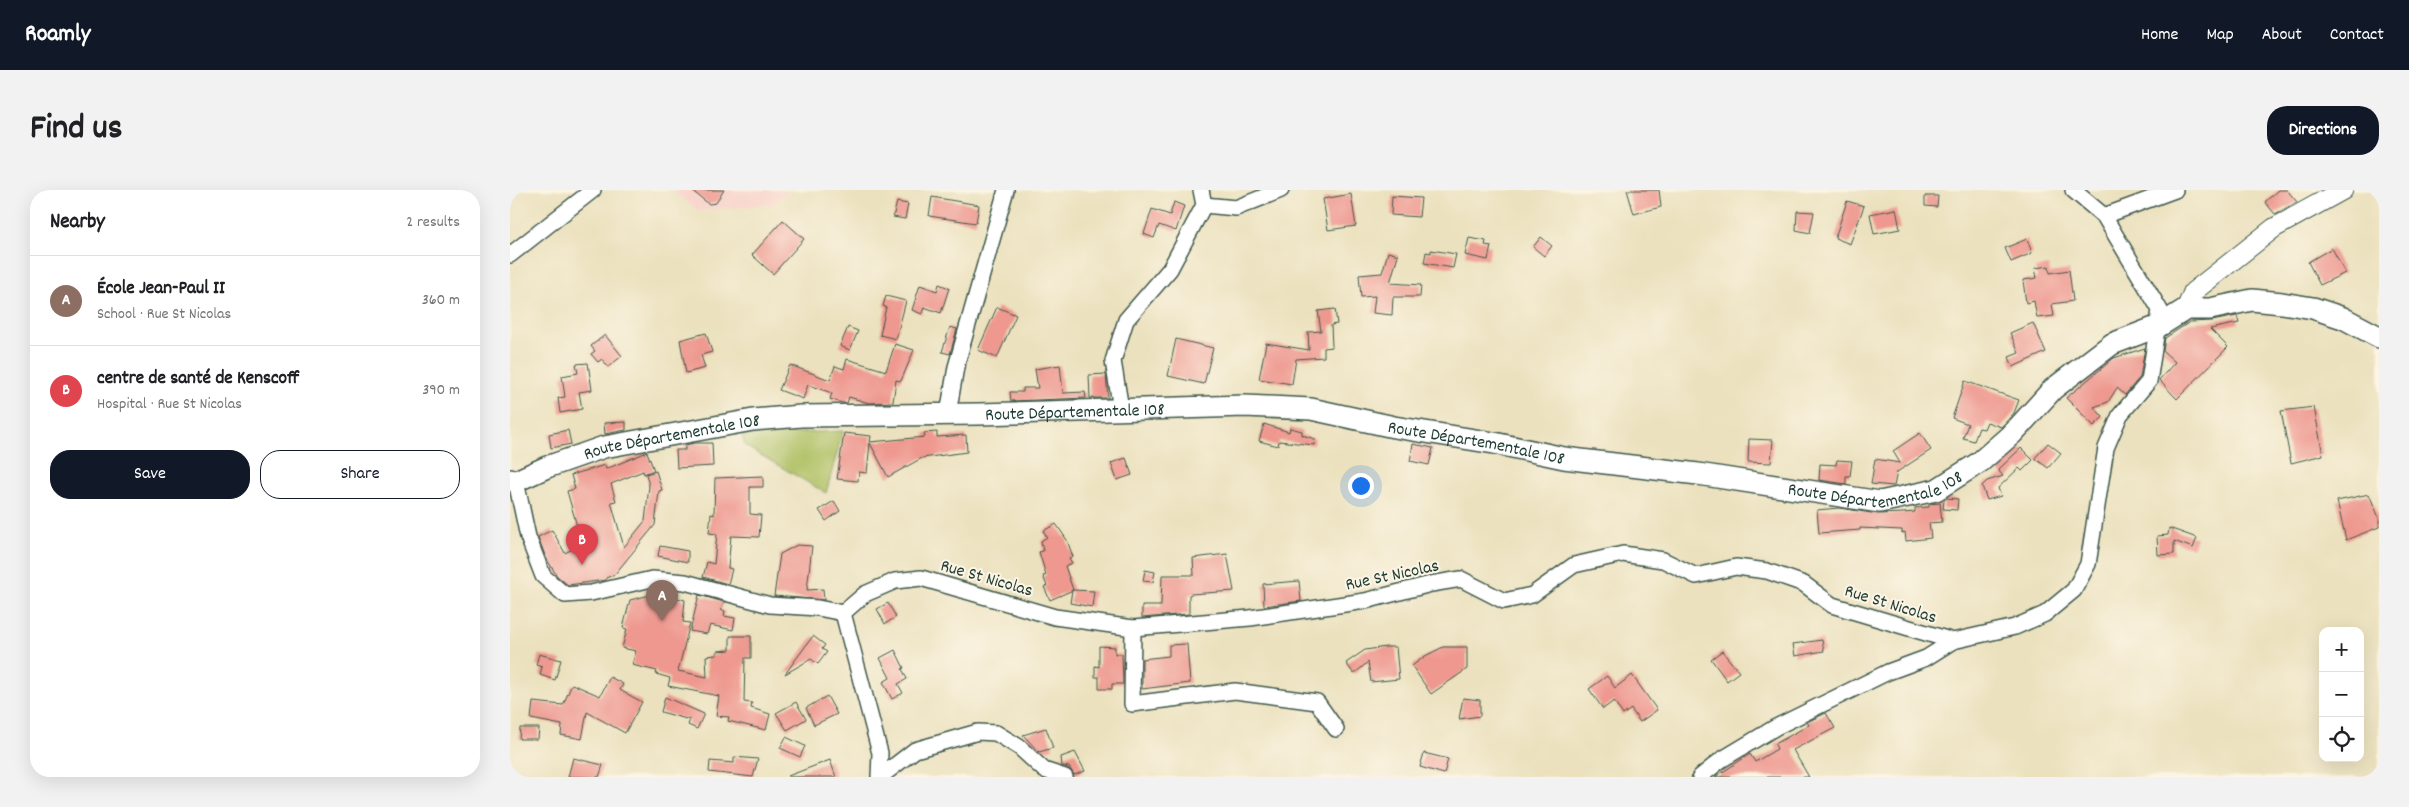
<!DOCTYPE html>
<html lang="en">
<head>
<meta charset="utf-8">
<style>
	body { margin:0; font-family:Dekko,sans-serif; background:#f2f2f2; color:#202124 }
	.controls { position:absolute; right:15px; bottom:15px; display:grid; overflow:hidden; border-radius:10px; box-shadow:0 5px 20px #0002 }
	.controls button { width:45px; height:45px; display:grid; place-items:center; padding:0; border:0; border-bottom:1px solid #e0e0e0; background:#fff; color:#202124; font:25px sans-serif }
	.you { position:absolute; left:850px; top:295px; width:18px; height:18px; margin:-12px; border:4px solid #fff; border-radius:50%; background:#1a73e8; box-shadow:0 0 0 8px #1a73e833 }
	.badge { display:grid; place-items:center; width:32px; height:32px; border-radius:50%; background:#111827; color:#fff; font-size:16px; font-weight:700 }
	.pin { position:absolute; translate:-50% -41px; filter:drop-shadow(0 1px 2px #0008) }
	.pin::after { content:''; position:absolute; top:26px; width:18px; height:15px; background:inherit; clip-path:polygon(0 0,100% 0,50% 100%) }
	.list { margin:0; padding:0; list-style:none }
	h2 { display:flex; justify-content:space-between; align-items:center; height:65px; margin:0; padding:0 20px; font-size:21px }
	h2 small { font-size:16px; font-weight:400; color:#757577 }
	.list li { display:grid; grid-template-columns:32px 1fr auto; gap:15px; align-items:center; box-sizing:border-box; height:90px; padding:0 20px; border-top:1px solid #e0e0e0 }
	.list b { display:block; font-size:19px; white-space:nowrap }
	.list p { margin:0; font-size:16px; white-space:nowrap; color:#757577 }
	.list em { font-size:16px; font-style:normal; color:#757577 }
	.actions { display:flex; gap:10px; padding:15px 20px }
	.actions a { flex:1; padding:11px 0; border:1px solid #111827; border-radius:20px; text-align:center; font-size:18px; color:#111827 }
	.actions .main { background:#111827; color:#fff }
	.icon { flex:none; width:28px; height:28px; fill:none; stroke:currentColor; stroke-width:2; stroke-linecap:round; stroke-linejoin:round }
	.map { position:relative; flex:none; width:1869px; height:587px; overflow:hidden; border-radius:20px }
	header { display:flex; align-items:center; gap:30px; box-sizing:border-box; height:70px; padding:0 25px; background:#111827; color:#fff }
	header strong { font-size:24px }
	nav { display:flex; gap:28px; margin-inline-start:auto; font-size:18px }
	.intro { display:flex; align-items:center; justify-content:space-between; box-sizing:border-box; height:120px; padding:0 30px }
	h1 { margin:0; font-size:35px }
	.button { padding:12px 22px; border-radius:20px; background:#111827; color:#fff; font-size:18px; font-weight:700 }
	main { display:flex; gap:30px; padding:0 30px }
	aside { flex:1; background:#fff; border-radius:20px; box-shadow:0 5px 20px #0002 }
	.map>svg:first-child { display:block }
	.built { fill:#f7d0c9 }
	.green { fill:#aec063; stroke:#667e4c }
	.building { fill:#ee988f }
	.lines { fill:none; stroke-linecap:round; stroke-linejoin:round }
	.minor-casing { stroke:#3e5649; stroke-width:18 }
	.tertiary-casing { stroke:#3e5649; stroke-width:21 }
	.secondary-casing { stroke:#3e5649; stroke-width:24 }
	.minor { stroke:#fff; stroke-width:15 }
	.tertiary { stroke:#fff; stroke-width:19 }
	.secondary { stroke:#fff; stroke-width:21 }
	.labels { text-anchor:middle; stroke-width:4; stroke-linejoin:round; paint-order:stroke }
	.street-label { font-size:18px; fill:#1f3d34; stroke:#fcf5e5 }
</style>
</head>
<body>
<header>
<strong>Roamly</strong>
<nav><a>Home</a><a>Map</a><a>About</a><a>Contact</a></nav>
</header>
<div class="intro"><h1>Find us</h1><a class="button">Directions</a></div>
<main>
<aside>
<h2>Nearby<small>2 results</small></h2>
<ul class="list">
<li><span class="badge" style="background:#8d6e63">A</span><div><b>École Jean-Paul II</b><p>School · Rue St Nicolas</p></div><em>360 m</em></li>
<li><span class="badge" style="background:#e0444e">B</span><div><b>centre de santé de Kenscoff</b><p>Hospital · Rue St Nicolas</p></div><em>390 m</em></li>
</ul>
<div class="actions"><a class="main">Save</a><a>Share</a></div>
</aside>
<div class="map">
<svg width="1869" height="587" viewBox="0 0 1869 587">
	<rect width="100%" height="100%" fill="#fcf5e5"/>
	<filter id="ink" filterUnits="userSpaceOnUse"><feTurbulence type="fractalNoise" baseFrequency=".02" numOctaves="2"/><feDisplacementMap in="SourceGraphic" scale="10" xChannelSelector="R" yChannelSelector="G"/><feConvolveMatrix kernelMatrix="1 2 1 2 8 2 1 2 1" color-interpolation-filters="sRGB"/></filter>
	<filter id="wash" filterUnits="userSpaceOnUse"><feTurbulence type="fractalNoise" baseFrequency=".0096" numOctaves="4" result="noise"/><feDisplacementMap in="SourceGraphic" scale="20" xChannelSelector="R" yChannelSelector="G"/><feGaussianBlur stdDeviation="1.12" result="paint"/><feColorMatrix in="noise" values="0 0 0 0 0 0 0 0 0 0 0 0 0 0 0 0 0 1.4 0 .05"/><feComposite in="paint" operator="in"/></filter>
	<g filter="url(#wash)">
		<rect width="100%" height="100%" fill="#ebe1be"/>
		<path class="built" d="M162 0H278L263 14 189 21Z"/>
		<path class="green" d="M333 241 316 303 235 256 232 245Z"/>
		<g id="blocks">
			<g class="building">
				<path d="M181 0H214L206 13 199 14Z"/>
				<path d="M1117 0H1149L1151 17 1124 24Z"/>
				<path d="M1768 0H1777L1787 12 1765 24 1755 12Z"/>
				<path d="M841 4 846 36 818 40 813 9Z"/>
				<path d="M882 6 911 8 909 27 881 25Z"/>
				<path d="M1415 6H1428L1427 17 1415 16Z"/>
				<path d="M422 7 469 15 466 33 419 26Z"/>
				<path d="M1337 11 1354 16 1340 54 1325 48Z"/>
				<path d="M387 12 398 14 395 29 383 27Z"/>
				<path d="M664 12 674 16 666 41 649 35 644 48 634 44 642 19 660 25Z"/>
				<path d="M1386 19 1390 39 1364 44 1360 24Z"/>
				<path d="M1287 21 1304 22 1300 43 1286 40Z"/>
				<path d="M273 30 294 49 263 84 242 65Z"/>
				<path d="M1031 47 1042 56 1034 66 1023 57Z"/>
				<path d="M959 48 976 51 975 55 981 56 978 70 955 65Z"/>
				<path d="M1517 49 1522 63 1501 72 1495 58Z"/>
				<path d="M1822 58 1835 83 1810 95 1798 72Z"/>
				<path d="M921 60 946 64 943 78 914 73 916 62 921 63Z"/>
				<path d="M878 62 888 65 880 93 911 95 910 107H883L882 125 863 123 865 106 851 107 849 85 872 83Z"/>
				<path d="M1539 76 1540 83 1559 80 1563 111 1542 114 1544 126 1527 128 1524 111 1516 113 1513 90 1527 88 1525 78Z"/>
				<path d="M429 94 439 98 431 123 414 117 412 124 402 120 410 95 427 101Z"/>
				<path d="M376 106 396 111 386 149 370 145 376 117 373 116Z"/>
				<path d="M487 117 506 125 487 168 468 160Z"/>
				<path d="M825 119 827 134 821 135 822 157 814 158V167L786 169 782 194 749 189 756 153 799 160 798 142 811 141 808 121Z"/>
				<path d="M1727 126 1729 133 1700 139 1718 157 1667 209 1649 190 1665 172 1653 161 1655 148 1680 132 1702 131Z"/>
				<path d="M1523 133 1536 162 1503 177 1499 167 1509 163 1500 143Z"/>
				<path d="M338 137 348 141 340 160 330 156Z"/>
				<path d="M440 137 447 139 440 164 432 162Z"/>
				<path d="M196 143 202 162 191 165 195 178 176 183 170 150Z"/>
				<path d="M95 145 112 166 98 177 92 169 88 172 81 164 85 161 81 156Z"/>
				<path d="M666 149 703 158 694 194 658 186Z"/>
				<path d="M385 154 404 160 391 191 386 190 383 212 359 213 339 207 337 213H332L320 209 322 203 298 195 293 209 269 200 280 175 320 190 325 176 334 179 337 169 376 181Z"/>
				<path d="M1635 158 1630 187 1615 205 1607 198 1598 212 1584 217 1593 227 1584 236 1556 208 1604 168Z"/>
				<path d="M78 173 82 200 69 202 72 219 50 223 48 208 55 207 52 186 68 183 66 174Z"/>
				<path d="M550 175 553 203 575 202 576 208 501 211 500 202H513V198H528L525 179Z"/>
				<path d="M596 184 598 208H580L579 185Z"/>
				<path d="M1455 191 1509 210 1504 223 1494 234 1491 237 1477 232 1474 239 1469 238 1464 251 1453 248 1458 234 1442 228Z"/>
				<path d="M1804 217 1813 265 1781 273 1771 221Z"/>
				<path d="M116 232V240L95 244 94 233Z"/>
				<path d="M754 234 779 242 780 238 792 241V245L805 249 804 255 769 251 768 256 749 251Z"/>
				<path d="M58 240 61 254 41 258 39 244Z"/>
				<path d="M427 242V247L456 245 457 262 412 268 378 287 360 253 357 283 349 282 348 291 327 289 334 243 361 246 360 252 415 247 414 243Z"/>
				<path d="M1410 243 1421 260 1387 282 1384 296 1361 294 1365 269 1390 273 1383 261Z"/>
				<path d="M1239 249 1263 250 1261 273 1238 272Z"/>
				<path d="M185 253H202L203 276 167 278 166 260H175V255Z"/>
				<path d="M1538 253 1551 263 1538 278 1525 268Z"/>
				<path d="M903 254 923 258 919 275 900 271Z"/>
				<path d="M1511 258 1523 270 1512 281 1509 278 1488 298 1491 306 1477 310 1472 296 1477 291 1493 286 1488 280Z"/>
				<path d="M137 262 144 280 134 284 133 281 101 294 106 311 101 312 114 357 135 331 139 296 136 284 146 281 152 300 149 301 145 335 105 384 96 388V390L58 395 47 386 36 368 28 347 42 340 55 363 72 354 57 301 65 299 61 285 95 275 96 279Z"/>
				<path d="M616 268 622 285 607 290 601 273Z"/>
				<path d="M1327 270 1342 271 1340 286H1336V294L1309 290 1310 274 1326 275Z"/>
				<path d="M253 286V297H240V324L251 325 249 347 221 346 218 378 222 379 218 394 193 387 197 372 204 374 207 344 199 343 201 324 204 325 205 288Z"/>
				<path d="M1859 304 1869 328V337L1836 350 1827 311Z"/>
				<path d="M1437 308 1448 309 1447 320 1433 319 1434 310Z"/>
				<path d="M324 311 330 321 316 331 309 320Z"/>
				<path d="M1430 313 1432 332 1419 333 1421 348 1396 351 1395 342 1392 343V340L1350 338V340L1309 343 1307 320 1329 318 1368 324 1393 323 1405 322V318L1419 317V314Z"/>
				<path d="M546 334 557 350 563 367 559 368 562 373 555 376 563 400 540 410 534 397 537 396 533 386 536 385 529 362 533 361 531 351 537 347 533 341Z"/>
				<path d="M1659 338 1687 348 1683 358 1664 351V364L1648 365 1647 346 1658 345Z"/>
				<path d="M287 355 302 356 297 400 313 399 314 410 264 406 270 364Z"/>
				<path d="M150 356 178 361V372L148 366Z"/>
				<path d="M717 364 724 401 681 404 679 405V424L632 428V416H651L652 385H684L683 368Z"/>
				<path d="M635 380 645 382 643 392 633 391Z"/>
				<path d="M789 391 791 411 754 416 753 394Z"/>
				<path d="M562 400 584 401 582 417 560 413Z"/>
				<path d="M148 403 175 410 173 432 180 433 168 481 197 487 196 466 207 465V461L220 460V446H241V468H235L234 512 242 513 241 518 260 524 256 540 218 531 219 527 206 526 209 506 158 496 160 488 146 484 147 481 122 475 126 461 112 458 117 439 113 438 120 410Z"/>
				<path d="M189 405 214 412 211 420 215 421 214 426 225 428 223 440 200 435 197 444 180 441Z"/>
				<path d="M378 413 386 427 375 434 367 419Z"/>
				<path d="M303 446 315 455 312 459 317 462 308 474 301 469 275 484Z"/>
				<path d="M1312 450 1314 461 1285 466 1283 454Z"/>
				<path d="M677 454 680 493 632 499V469L659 466V455Z"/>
				<path d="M589 456 605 457V464H612L613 494H602V499H589V487H585V476L589 477Z"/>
				<path d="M876 457H886L889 489 861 492 858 472 844 484 836 473 855 460Z"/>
				<path d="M933 457H957V479L921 504 902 476 915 466Z"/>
				<path d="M385 460 394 478 392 479 397 489 388 494 393 503 382 509 373 492 380 488 370 468Z"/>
				<path d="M1212 461 1229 482 1217 491 1201 469Z"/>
				<path d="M29 464 51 470 45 490 30 485 32 477 26 475Z"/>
				<path d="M1122 485 1147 520 1130 532 1121 519 1113 525 1104 511 1093 519 1079 499 1097 486 1105 498Z"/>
				<path d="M100 487 113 494 110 500 132 512 115 543 77 522 72 549 51 545 52 535 21 529 23 512 53 515 62 494 90 506Z"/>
				<path d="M317 506 327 524 304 535 296 518Z"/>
				<path d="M155 507 194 524 187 539 178 535 180 530 151 522Z"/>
				<path d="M953 508 970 510V526L949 529Z"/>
				<path d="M286 512 296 529 277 540 266 523Z"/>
				<path d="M1316 523 1325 538 1283 560 1299 587H1205L1240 564 1245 572 1267 559 1265 554 1299 535 1297 532Z"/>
				<path d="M10 538H29L28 549H9Z"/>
				<path d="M536 538 543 558 529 562 513 545Z"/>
				<path d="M276 547 295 556 290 567 270 558Z"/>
				<path d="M565 562 575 581 564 585 559 577 552 576 551 567Z"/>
				<path d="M914 563 938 569 934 584 910 577Z"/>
				<path d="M224 567 248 569 243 587 199 582 200 571 224 573Z"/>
				<path d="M63 568 93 575 89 587H58Z"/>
				<path d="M320 570 326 587H278V586Z"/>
			</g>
		</g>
	</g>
	<g filter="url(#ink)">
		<use href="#blocks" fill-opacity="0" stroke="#3e5649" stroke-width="1"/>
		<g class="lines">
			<g class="minor-casing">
				<g id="minor">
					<path d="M694 15 726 18 771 0"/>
					<path d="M1594 26 1665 0"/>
					<path d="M0 65 83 0"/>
					<path d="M611 219 603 171 616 130 660 79 694 15 691 0"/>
					<path d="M438 224 446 177 496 0"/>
					<path d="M6 291 18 347 33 386 55 405 81 403 142 389 175 392 260 415 308 418 333 423 355 404 385 391 411 388 545 427 623 438 740 428 855 411 921 394 951 389 994 411 1022 405 1064 375 1113 364 1153 370 1186 386 1226 377 1257 381 1294 394 1322 415 1443 451 1505 437 1535 424 1564 400 1578 374 1596 258 1610 225 1639 191 1650 120 1594 26 1563 0"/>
					<path d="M333 423 370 563 369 587"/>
					<path d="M623 438 622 514 725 501 807 512 826 539"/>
					<path d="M370 587 405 560 468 542 486 543 509 557 534 580 555 587"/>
					<path d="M1190 587 1211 570 1266 537 1378 482 1416 468 1443 451"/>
				</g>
			</g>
			<g class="tertiary-casing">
				<path id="tertiary" d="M1676 119 1683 102 1764 38 1833 0"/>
			</g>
			<g class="secondary-casing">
				<g id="secondary">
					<path id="s1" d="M0 290 6 291 37 277 94 257 243 230 291 226 469 224 735 216 801 219 884 237 984 253 1054 268 1188 284 1370 312 1426 300 1470 272 1503 243 1543 199 1602 154 1649 136 1676 119H1700L1742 110 1772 113 1803 118 1833 128 1869 147"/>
				</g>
			</g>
			<use href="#minor" class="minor"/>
			<use href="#tertiary" class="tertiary"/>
			<use href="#secondary" class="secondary"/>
		</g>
	</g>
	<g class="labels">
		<g class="street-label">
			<text dy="6" stroke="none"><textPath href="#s1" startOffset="574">Route Départementale 108</textPath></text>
			<text dy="6" stroke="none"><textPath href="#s1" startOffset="169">Route Départementale 108</textPath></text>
			<text dy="6" stroke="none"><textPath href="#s1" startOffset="979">Route Départementale 108</textPath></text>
			<text dy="6" stroke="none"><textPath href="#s1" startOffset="1384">Route Départementale 108</textPath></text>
			<text transform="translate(882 384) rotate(-12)" y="6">Rue St Nicolas</text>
			<text transform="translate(477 387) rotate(16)" y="6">Rue St Nicolas</text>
			<text transform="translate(1381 413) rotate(17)" y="6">Rue St Nicolas</text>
		</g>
	</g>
</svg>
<div class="controls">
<button>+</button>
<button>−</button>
<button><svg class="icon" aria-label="locate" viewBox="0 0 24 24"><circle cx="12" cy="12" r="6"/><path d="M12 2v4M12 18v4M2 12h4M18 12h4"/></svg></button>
</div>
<div class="you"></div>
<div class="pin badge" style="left:152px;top:431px;background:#8d6e63">A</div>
<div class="pin badge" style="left:72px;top:375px;background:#e0444e">B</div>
</div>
</main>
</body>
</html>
